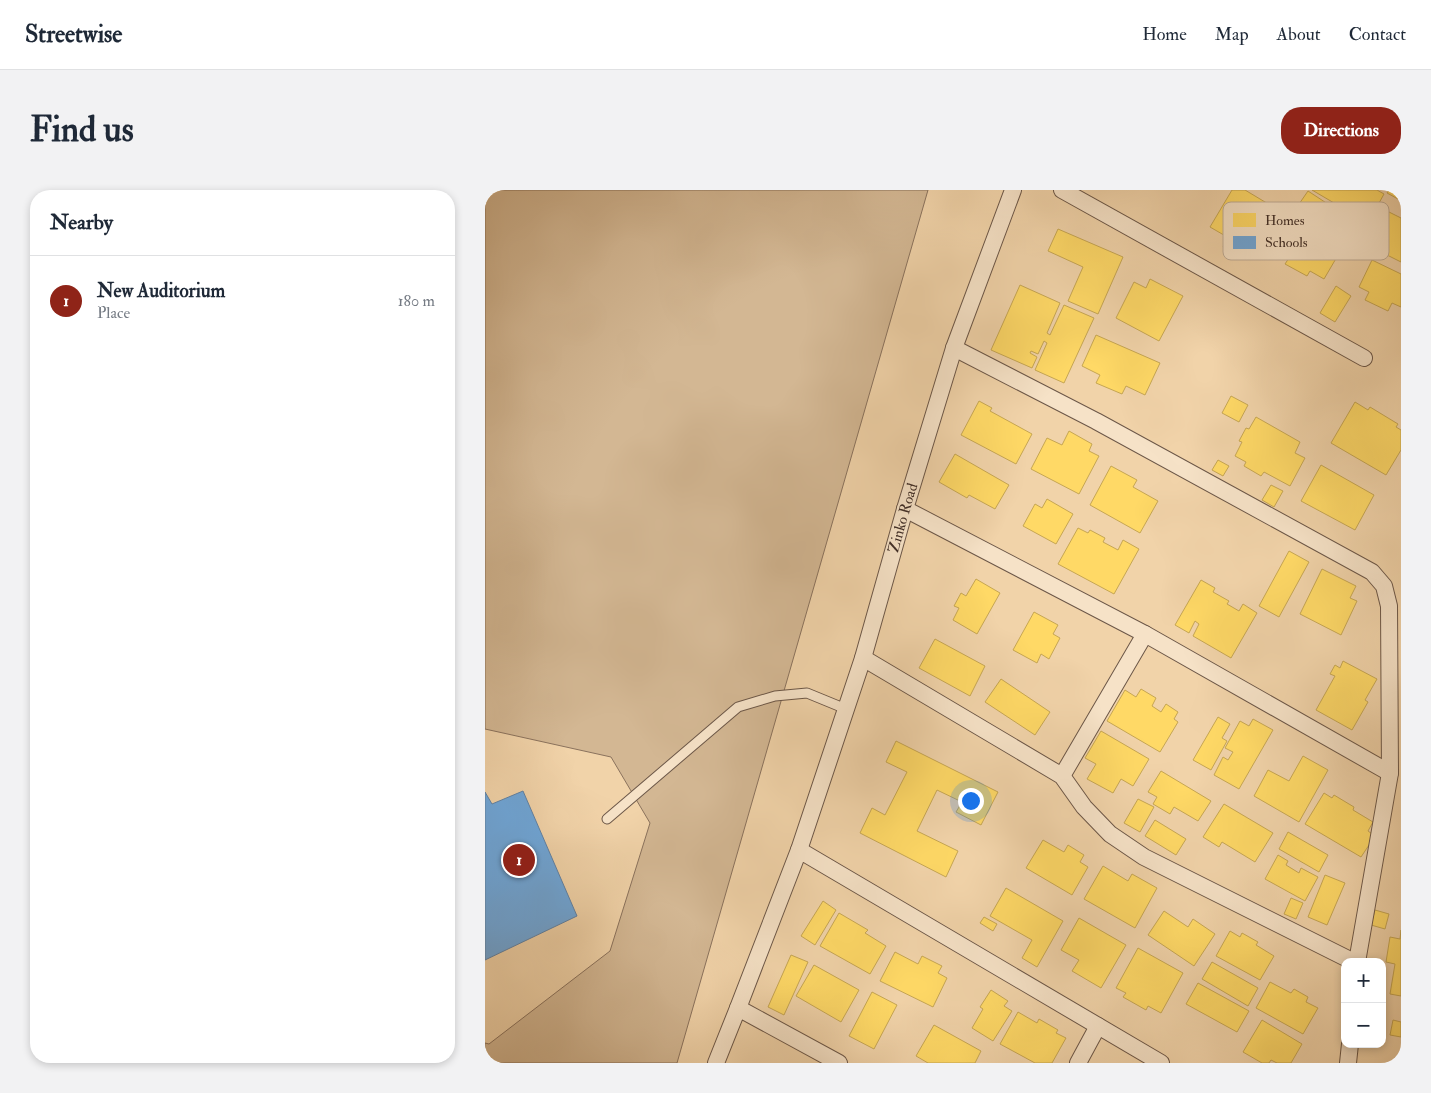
<!DOCTYPE html>
<html lang="en">
<head>
<meta charset="utf-8">
<style>
	body { margin:0; font-family:"IM FELL Double Pica",serif; background:#f2f2f3; color:#1f2937 }
	.controls { position:absolute; right:15px; bottom:15px; display:grid; overflow:hidden; border-radius:10px; box-shadow:0 2px 8px #0003 }
	.controls button { width:45px; height:45px; display:grid; place-items:center; padding:0; border:0; border-bottom:1px solid #e0e1e3; background:#fff; color:#1f2937; font:25px sans-serif }
	.you { position:absolute; left:485px; top:610px; width:18px; height:18px; margin:-12px; border:4px solid #fff; border-radius:50%; background:#1a73e8; box-shadow:0 0 0 8px #1a73e833 }
	.badge { display:grid; place-items:center; width:32px; height:32px; border-radius:50%; background:#8f2418; color:#fff; font-size:16px; font-weight:700 }
	.pin { position:absolute; translate:-50% -50%; border:2px solid #fff; box-shadow:0 1px 5px #0006 }
	.list { margin:0; padding:0; list-style:none }
	h2 { display:flex; justify-content:space-between; align-items:center; height:65px; margin:0; padding:0 20px; font-size:21px }
	h2 small { font-size:16px; font-weight:400; color:#747a83 }
	.list li { display:grid; grid-template-columns:32px 1fr auto; gap:15px; align-items:center; box-sizing:border-box; height:90px; padding:0 20px; border-top:1px solid #e0e1e3 }
	.list b { display:block; font-size:19px; white-space:nowrap }
	.list p { margin:0; font-size:16px; white-space:nowrap; color:#747a83 }
	.list em { font-size:16px; font-style:normal; color:#747a83 }
	.map { position:relative; flex:none; width:916px; height:873px; overflow:hidden; border-radius:20px }
	header { display:flex; align-items:center; gap:30px; box-sizing:border-box; height:70px; padding:0 25px; background:#fff; border-bottom:1px solid #e0e1e3 }
	header strong { font-size:24px }
	nav { display:flex; gap:28px; margin-inline-start:auto; font-size:18px }
	.intro { display:flex; align-items:center; justify-content:space-between; box-sizing:border-box; height:120px; padding:0 30px }
	h1 { margin:0; font-size:35px }
	.button { padding:12px 22px; border-radius:20px; background:#8f2418; color:#fff; font-size:18px; font-weight:700 }
	main { display:flex; gap:30px; padding:0 30px }
	aside { flex:1; background:#fff; border-radius:20px; box-shadow:0 2px 8px #0003 }
	.map>svg:first-child { display:block }
	.green { fill:#d3b793; stroke:#8a725d }
	.homes { fill:#ffd966; stroke:#c6a653 }
	.schools { fill:#6fa8dc; stroke:#6183a6 }
	.lines { fill:none; stroke-linecap:round; stroke-linejoin:round }
	.service-casing { stroke:#6c5748; stroke-width:11 }
	.minor-casing { stroke:#6c5748; stroke-width:18 }
	.service { stroke:#f6e2c7; stroke-width:9 }
	.minor { stroke:#f6e2c7; stroke-width:16 }
	.labels { text-anchor:middle; stroke-width:5; stroke-linejoin:round; paint-order:stroke }
	.street-label { font-size:15px; fill:#402e27; stroke:#f6e2c7 }
	.key { fill:#f6e2c7; stroke:#bfac97; stroke-width:1 }
	.key-label { font-size:14px; fill:#402e27 }
</style>
</head>
<body>
<header>
<strong>Streetwise</strong>
<nav><a>Home</a><a>Map</a><a>About</a><a>Contact</a></nav>
</header>
<div class="intro"><h1>Find us</h1><a class="button">Directions</a></div>
<main>
<aside>
<h2>Nearby<small></small></h2>
<ul class="list">
<li><span class="badge">1</span><div><b>New Auditorium</b><p>Place</p></div><em>180 m</em></li>
</ul>
</aside>
<div class="map">
<svg width="916" height="873" viewBox="0 0 916 873">
	<rect width="100%" height="100%" fill="#f1d3a9"/>
	<filter id="stains"><feTurbulence type="fractalNoise" baseFrequency=".004" numOctaves="4"/><feColorMatrix values="0 0 0 0 .2 0 0 0 0 .09 0 0 0 0 .02 0 0 0 .5 -.17"/></filter>
	<radialGradient id="worn" r=".72"><stop offset=".6" stop-color="#630" stop-opacity="0"/><stop offset="1" stop-color="#630" stop-opacity=".3"/></radialGradient>
	<path class="green" d="M0 0H443L192 873H0V853L4 854 125 761 165 633 126 567 0 539Z"/>
	<g class="homes">
		<path d="M747 0H760L800 24 776 66 762 59 757 67 738 57 744 48 725 37Z"/>
		<path d="M827 0H892L899 4 883 33Z"/>
		<path d="M904 0H916L913 9 902 3Z"/>
		<path d="M823 1 878 37 867 53 812 17Z"/>
		<path d="M904 22 916 28V72L886 57Z"/>
		<path d="M809 32 856 60 839 89 825 81 822 86 800 74 804 68 792 61Z"/>
		<path d="M573 39 638 67 613 124 583 111 598 77 563 61Z"/>
		<path d="M887 70 916 84V117L907 113 903 121 880 110 884 102 874 97Z"/>
		<path d="M665 89 698 106 674 151 631 128 649 92 661 98Z"/>
		<path d="M535 95 575 113 562 143 565 145 579 115 609 128 579 193 550 180 562 153 559 151 553 164 546 161 545 163 552 167 547 178 506 160Z"/>
		<path d="M851 96 866 106 850 132 835 123Z"/>
		<path d="M611 145 675 173 660 205 641 196 637 204 611 193 615 185 597 176Z"/>
		<path d="M746 206 763 215 754 232 737 223Z"/>
		<path d="M494 211 507 218 505 221 547 244 531 274 476 245Z"/>
		<path d="M870 212 883 220 885 217 913 234 911 237 916 240V260L901 285 846 253Z"/>
		<path d="M771 227 815 252 810 263 820 268 805 296 779 282 776 286 759 276 761 272 750 266 757 252 754 251 761 238 764 239Z"/>
		<path d="M584 241 607 254 604 261 614 266 594 304 546 279 562 248 577 255Z"/>
		<path d="M470 264 524 295 510 319 484 305 482 308 454 292Z"/>
		<path d="M733 270 744 276 738 286 727 280Z"/>
		<path d="M836 275 889 305 870 340 816 311Z"/>
		<path d="M626 276 652 290 648 297 673 311 655 343 605 315Z"/>
		<path d="M786 295 798 301 789 317 777 310Z"/>
		<path d="M562 309 588 324 571 354 538 336 550 314 557 318Z"/>
		<path d="M593 338 603 343 605 340 620 348 618 352 633 360 638 350 654 359 629 404 573 374Z"/>
		<path d="M804 361 824 372 794 427 774 416Z"/>
		<path d="M837 379 871 396 865 408 872 411 856 445 815 424Z"/>
		<path d="M491 389 515 403 492 444 468 430 474 418 469 416 476 403 481 406Z"/>
		<path d="M716 390 730 398 728 402 744 411 742 414 754 421 758 414 772 423 746 468 708 446 714 434 710 431 704 443 690 435Z"/>
		<path d="M549 422 573 435 568 444 575 448 564 469 556 464 552 473 528 460Z"/>
		<path d="M450 449 500 476 485 506 434 478Z"/>
		<path d="M858 471 892 489 880 510 883 512 867 540 831 520 850 486 845 484 850 475 855 478Z"/>
		<path d="M516 489 565 522 550 545 500 512Z"/>
		<path d="M656 499 671 508 667 516 676 522 681 514 693 522 689 529 693 532 675 562 622 531 640 500 651 507Z"/>
		<path d="M733 527 745 534 737 548 742 551 726 580 708 570Z"/>
		<path d="M768 529 788 540 754 599 729 585 738 567 743 570 748 562 740 558 755 531 764 536Z"/>
		<path d="M616 541 664 569 648 596 636 589 628 603 602 589 611 574 600 568Z"/>
		<path d="M411 551 513 602 496 635 471 622 477 612 452 600 432 641 473 661 461 687 375 643 387 618 400 625 422 582 401 572Z"/>
		<path d="M818 566 843 580 814 632 769 606 783 580 804 591Z"/>
		<path d="M676 581 726 611 713 631 689 617 685 624 668 614 672 607 663 602Z"/>
		<path d="M839 603 847 608 849 605 869 617 868 620 888 632 883 641 890 646 876 667 820 634Z"/>
		<path d="M653 609 669 617 655 642 639 633Z"/>
		<path d="M739 614 788 643 770 672 737 652 734 657 718 647Z"/>
		<path d="M670 630 701 649 691 665 660 646Z"/>
		<path d="M803 642 843 665 834 682 794 659Z"/>
		<path d="M558 650 579 662 583 655 599 665 595 672 603 677 587 705 541 678Z"/>
		<path d="M793 665 803 671 801 675 814 683 816 678 833 687 820 711 780 689Z"/>
		<path d="M618 676 643 691 647 684 672 698 650 738 599 709Z"/>
		<path d="M840 685 860 693 842 735 823 727Z"/>
		<path d="M521 698 578 731 552 777 537 768 547 750 505 726Z"/>
		<path d="M806 708 818 713 811 729 799 724Z"/>
		<path d="M338 711 351 720 330 755 316 746Z"/>
		<path d="M890 720 904 724 900 739 886 735Z"/>
		<path d="M679 721 703 737 708 729 730 744 709 776 663 745Z"/>
		<path d="M354 723 383 740 380 743 401 756 385 784 335 756Z"/>
		<path d="M499 727 512 734 508 741 495 733Z"/>
		<path d="M594 728 641 755 616 798 587 781 594 770 576 760Z"/>
		<path d="M916 740V806L905 804 910 774 901 772 905 747 915 749Z"/>
		<path d="M745 741 755 747 757 743 773 752 771 755 789 766 775 790 731 766Z"/>
		<path d="M653 758 698 783 676 823 663 816 661 820 638 807 641 803 631 798Z"/>
		<path d="M410 762 433 774 437 766 457 776 453 783 462 788 448 817 395 791Z"/>
		<path d="M306 765 323 772 299 825 283 817Z"/>
		<path d="M727 772 773 798 763 816 717 789Z"/>
		<path d="M329 775 374 800 356 832 311 806Z"/>
		<path d="M785 792 806 803 809 799 823 807 821 812 833 818 818 844 771 818Z"/>
		<path d="M713 793 764 821 752 842 701 814Z"/>
		<path d="M506 800 523 811 519 816 527 821 508 851 487 838 498 819 495 817Z"/>
		<path d="M387 802 412 815 389 859 364 846Z"/>
		<path d="M533 822 552 833 554 829 573 840 571 843 581 848 567 873H550L515 854Z"/>
		<path d="M777 830 817 854 806 873H792L786 870 784 873H777L758 862Z"/>
		<path d="M908 830 916 832V847L905 845Z"/>
		<path d="M449 835 496 861 490 873H443L431 866Z"/>
	</g>
	<path class="schools" d="M38 601 92 726 0 770V602L7 614Z"/>
	<g class="lines">
		<g class="service-casing">
			<path id="service" d="M122 629 253 517 290 506 322 503 361 519"/>
		</g>
		<g class="minor-casing">
			<g id="minor">
				<path d="M577 0 879 168"/>
				<path d="M469 158 611 231 887 382 899 396 904 416 905 583"/>
				<path d="M420 319 660 444 577 586"/>
				<path d="M660 444 905 583 872 772"/>
				<path d="M378 468 577 586 599 617 625 644 659 667 869 772"/>
				<path id="s1" d="M314 660 378 468 420 319 469 158 528 0"/>
				<path d="M253 818 314 660 676 873"/>
				<path d="M231 873 253 818 354 873"/>
				<path d="M593 873 613 836"/>
				<path d="M863 873 865 854"/>
			</g>
		</g>
		<use href="#service" class="service"/>
		<use href="#minor" class="minor"/>
	</g>
	<g class="labels">
		<g class="street-label">
			<text dy="5" stroke="none"><textPath href="#s1" startOffset="348">Zinko Road</textPath></text>
		</g>
	</g>
	<rect x="738" y="12" width="166" height="58" rx="8" class="key"/>
	<rect x="748" y="23" width="23" height="14" fill="#ffd966"/>
	<rect x="748" y="46" width="23" height="13" fill="#6fa8dc"/>
	<g class="key-label">
		<text x="780" y="35">Homes</text>
		<text x="780" y="57">Schools</text>
	</g>
	<rect width="100%" height="100%" filter="url(#stains)"/>
	<rect width="100%" height="100%" fill="url(#worn)"/>
</svg>
<div class="controls">
<button>+</button>
<button>−</button>
</div>
<div class="you"></div>
<div class="pin badge" style="left:34px;top:670px">1</div>
</div>
</main>
</body>
</html>
